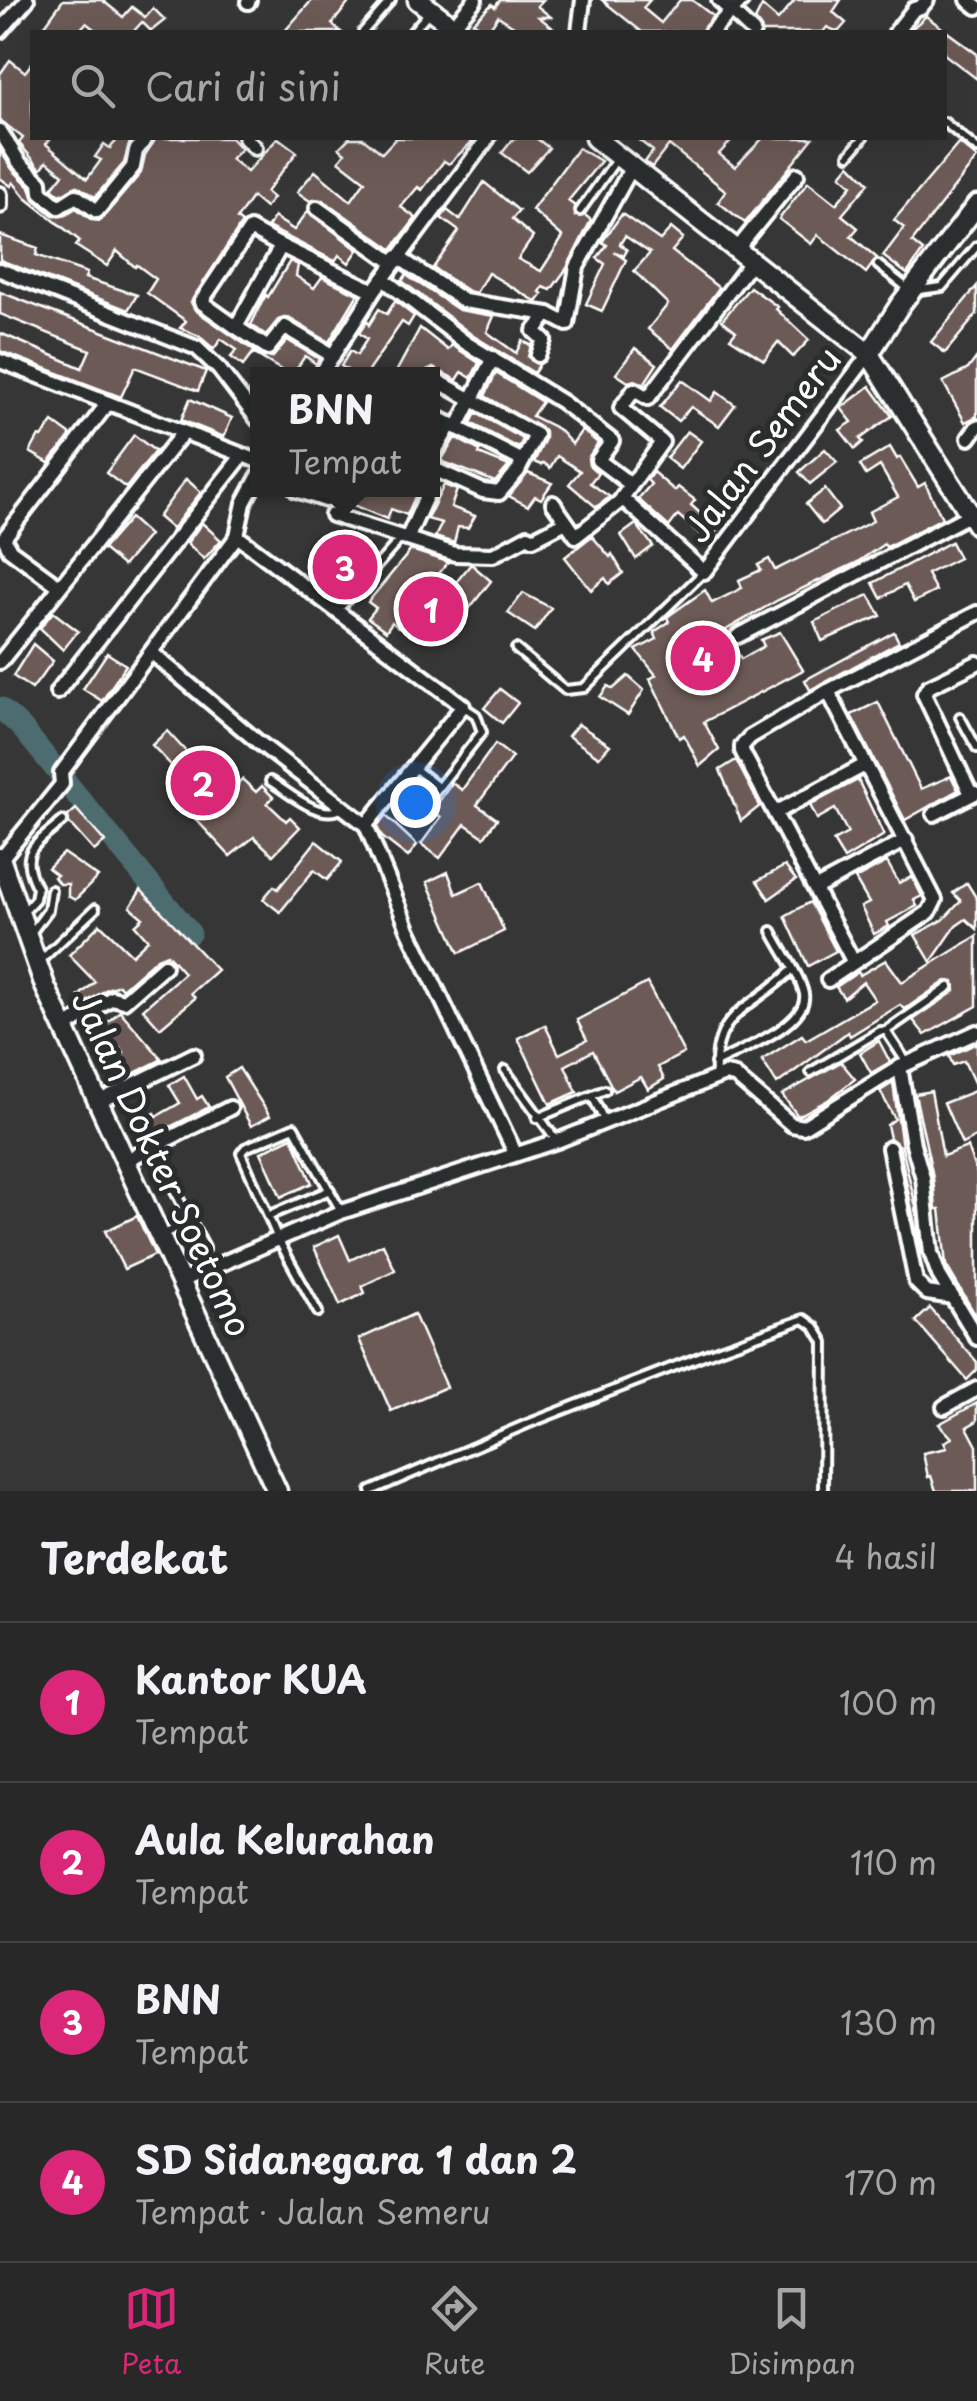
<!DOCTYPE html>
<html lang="id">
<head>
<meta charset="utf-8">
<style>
	body { margin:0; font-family:"Playpen Sans",sans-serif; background:#353434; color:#f1f3f6 }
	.you { position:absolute; left:415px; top:802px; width:35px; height:35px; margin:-25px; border:8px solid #fff; border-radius:50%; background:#1a73e8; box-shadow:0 0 0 15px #1a73e833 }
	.badge { display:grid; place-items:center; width:65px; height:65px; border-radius:50%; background:#db2777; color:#fff; font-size:32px; font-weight:700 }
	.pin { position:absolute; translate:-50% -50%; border:5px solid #fff; box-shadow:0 2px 10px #0006 }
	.popup { position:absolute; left:250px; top:367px; width:190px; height:130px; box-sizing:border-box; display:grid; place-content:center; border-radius:0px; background:#292828; filter:drop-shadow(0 2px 8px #0005); font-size:32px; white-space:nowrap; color:#a5a6a8 }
	.popup b { font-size:38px; color:#f1f3f6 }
	.popup::after { content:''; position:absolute; left:50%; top:100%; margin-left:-20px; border:20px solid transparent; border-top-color:#292828 }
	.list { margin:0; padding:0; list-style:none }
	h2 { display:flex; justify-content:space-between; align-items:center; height:130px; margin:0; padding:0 40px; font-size:42px }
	h2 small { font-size:32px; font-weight:400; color:#a5a6a8 }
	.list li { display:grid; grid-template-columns:65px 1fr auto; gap:30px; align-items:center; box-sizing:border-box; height:160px; padding:0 40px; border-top:2px solid #454445 }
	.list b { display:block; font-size:38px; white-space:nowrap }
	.list p { margin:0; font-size:32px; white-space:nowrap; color:#a5a6a8 }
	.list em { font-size:32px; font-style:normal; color:#a5a6a8 }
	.icon { flex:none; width:55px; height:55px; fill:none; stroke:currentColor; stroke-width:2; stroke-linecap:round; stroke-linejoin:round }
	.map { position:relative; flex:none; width:977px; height:1491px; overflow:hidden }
	.search { position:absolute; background:#292828; box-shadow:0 10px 40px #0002; left:30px; right:30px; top:30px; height:110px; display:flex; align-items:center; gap:25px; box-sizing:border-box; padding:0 35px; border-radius:0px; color:#a5a6a8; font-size:38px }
	.sheet { height:770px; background:#292828 }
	nav { display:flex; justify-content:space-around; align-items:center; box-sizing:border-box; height:140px; border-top:2px solid #454445; background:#292828; font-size:28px; color:#a5a6a8 }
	nav a { display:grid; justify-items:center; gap:5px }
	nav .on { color:#db2777 }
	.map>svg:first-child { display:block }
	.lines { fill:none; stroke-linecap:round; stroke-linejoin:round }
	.river { stroke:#4d6c6f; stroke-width:22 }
	.building { fill:#6c5a56; stroke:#fff; stroke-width:2.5 }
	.lane-casing { stroke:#fff; stroke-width:14 }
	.street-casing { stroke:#fff; stroke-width:20 }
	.secondary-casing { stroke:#fff; stroke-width:25 }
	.lane { stroke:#2a2d2e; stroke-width:6 }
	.street { stroke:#2a2d2e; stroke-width:12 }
	.secondary { stroke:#2a2d2e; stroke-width:18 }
	.labels { text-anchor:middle; stroke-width:10; stroke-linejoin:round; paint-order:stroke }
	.street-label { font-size:35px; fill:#fff; stroke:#2a2d2e }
</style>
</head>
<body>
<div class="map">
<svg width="977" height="1491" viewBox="0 0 977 1491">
	<rect width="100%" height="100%" fill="#373636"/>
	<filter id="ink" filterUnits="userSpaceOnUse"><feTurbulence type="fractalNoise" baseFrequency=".01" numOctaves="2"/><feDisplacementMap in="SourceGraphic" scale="20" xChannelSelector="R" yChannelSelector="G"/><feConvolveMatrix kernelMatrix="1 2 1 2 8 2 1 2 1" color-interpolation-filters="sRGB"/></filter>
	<g filter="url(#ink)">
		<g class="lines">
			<path class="river" d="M0 708 21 727 190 933"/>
		</g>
		<g class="building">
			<path d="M63 0H102L123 17 132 7 145 17 153 8 165 20 151 31 142 22 133 32H98L86 23 78 32H40Z"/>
			<path d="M312 0H351L332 24 341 32H284Z"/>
			<path d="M500 0H543L537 6 551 17H539L558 32H523L498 16 487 32 473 22 492 4 495 7Z"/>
			<path d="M602 0H650L643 8 661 23 680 0H692L713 16 701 32H642Z"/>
			<path d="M795 0H841L833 12 846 23 838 32 827 27 823 32H763L755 20 762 6 778 20Z"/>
			<path d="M926 16 977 54V79L944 54V32H908Z"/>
			<path d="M10 60 25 72 32 63V138H51L46 144 87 179 101 160 95 157 104 144 110 148 119 138 130 142 124 163 95 197 77 186 60 195 52 188 63 174 47 161 41 169 19 143 23 138 0 120V74Z"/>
			<path d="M156 138H231L241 149 231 159 247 172 278 138 297 152 266 192 273 198 265 208 252 197 237 219 242 223 191 302 195 310 263 357H273L287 340 319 359 316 364 305 356 293 374H288L253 353 243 366 231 357 237 350 221 339 214 349 199 336 180 328 186 321 147 293 156 279 137 265 135 267 117 251 107 266 93 257 76 246 80 241 26 198 13 182 11 186 0 178V150L12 169 30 187 34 199 53 215 63 216 76 208 92 220 100 221 141 173 145 155Z"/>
			<path d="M349 138H363L382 153 396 138H467L473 141 449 164 444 161 422 190 418 187 401 207 416 218 392 249 323 200 310 201 297 192 315 171 351 201 365 181 339 161 345 153 339 148Z"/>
			<path d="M514 138H536L549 148 527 172 502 153Z"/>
			<path d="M636 138H734L719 154 735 167 763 138H813L745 223 718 202 726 191 669 145 652 167 645 162 653 151Z"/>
			<path d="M959 143 977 158 912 242 923 251 907 274 883 256 904 228 894 220Z"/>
			<path d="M578 148 601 161 568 201 575 206V216L585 215 591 220 567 268 551 290 543 287 540 292 543 294 537 302 488 273 476 293 468 291 433 268 459 231 441 218 447 210 460 220 484 182 519 211 512 219 533 237 518 259 541 271 563 237 532 210Z"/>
			<path d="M850 164 869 183 842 215 858 228 851 236 877 258 866 273 818 235 811 244 779 219 808 182 836 204 852 185 841 175Z"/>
			<path d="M308 211 358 250 349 263 339 255 335 261 268 227 274 217 294 230Z"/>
			<path d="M622 214 660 240 671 228 683 238 672 251 719 288 673 349 648 329 668 304 634 271 650 253 625 236 620 244 627 250 624 256 614 252 626 260 602 311 586 304 605 264 597 258 607 245 602 242Z"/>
			<path d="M0 235 38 248 36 255 87 273 85 278 137 295 128 310 0 260Z"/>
			<path d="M290 261 298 265 296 276 314 288 322 277 358 294 329 342 287 317 278 320 266 335 251 325 263 300 266 295 268 297Z"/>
			<path d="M406 275 459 310 494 316 487 332 516 353 522 341 531 345 528 357 539 365 534 373 472 335 406 284 402 281Z"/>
			<path d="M977 286V314L945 353 931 342Z"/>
			<path d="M750 287 778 307 776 309 809 340 793 357 778 342 764 360 730 338 736 331 722 320Z"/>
			<path d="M0 292 206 371 198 391 135 367 121 397 0 351V333L82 368 90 350 0 314Z"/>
			<path d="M395 301 414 316 408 326 402 322 366 374H354L341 366 350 351 357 355 367 339 359 333 367 321 369 325 379 309 387 314Z"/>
			<path d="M420 328 448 350 452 345 479 363 471 378 462 372 457 380 433 368 423 374H395Z"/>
			<path d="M635 348 657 364 644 384 635 380 628 382 616 374Z"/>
			<path d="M977 357V416L965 422 943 382 968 369Z"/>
			<path d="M496 373 542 402 532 416 558 429 572 444 582 430 598 443 588 458 589 465 598 473 590 483 610 497 596 507 569 484 580 471 557 456 550 468 544 463 541 465 534 462 545 439V431L485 396Z"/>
			<path d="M682 380 711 401 717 392 735 405 719 426 691 407 678 421 660 407Z"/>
			<path d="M870 386 892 416 860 439 863 442 855 449 840 430 852 422 841 408Z"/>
			<path d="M190 399 232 418 224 437 181 420Z"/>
			<path d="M476 413 523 439 519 448 471 423Z"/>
			<path d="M53 422 71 435 49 463 30 452 39 436 42 437Z"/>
			<path d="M687 431 701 441 680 469 666 458Z"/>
			<path d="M134 435 155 451 126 488 106 473Z"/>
			<path d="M455 438 480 451 479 454 509 466 495 482 441 461Z"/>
			<path d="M890 447 897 459 900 457 918 487 925 483 942 518 886 547 884 544 856 563 778 600 726 630 741 659 764 646 761 640 780 632 803 670 704 722 719 750 700 766 684 735 679 738 650 679 656 675 636 650 657 639 654 632 669 622 667 617 705 590 712 603 742 588 739 580 761 570 758 565 769 559 775 570 873 521 869 512 898 497 880 466 866 475 860 465Z"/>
			<path d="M825 449 837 462 810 484 799 472Z"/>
			<path d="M653 472 675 491 678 487 695 500 691 505 718 529 708 541 678 515 669 527 638 499 651 484 647 480Z"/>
			<path d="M528 473 552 483 541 499 535 496 528 506 509 496Z"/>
			<path d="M186 479 201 492 172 529 158 517Z"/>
			<path d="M444 485 457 490 451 507 475 516 468 528 458 527 454 543 435 537 442 523 427 519Z"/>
			<path d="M825 489 840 509 822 524 806 504Z"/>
			<path d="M345 490H418L407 515 391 509 387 519 341 500Z"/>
			<path d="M130 518 149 535 123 566 103 549Z"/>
			<path d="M202 523 221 540 204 559 187 543Z"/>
			<path d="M636 524 653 546 636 559 621 535Z"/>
			<path d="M592 536 610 557 612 554 623 573 609 584 605 578 591 590 565 557Z"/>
			<path d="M951 542 959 558 927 574 936 591 914 602 905 585 881 598 873 583Z"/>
			<path d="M346 544 368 563 345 590 323 571Z"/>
			<path d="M411 550 448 562 398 627 392 622 386 631 368 618 376 608 368 602Z"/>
			<path d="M471 564 491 581 469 609 448 592Z"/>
			<path d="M523 593 551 608 535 631 508 613Z"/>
			<path d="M869 595 881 616 822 641 814 622Z"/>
			<path d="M53 612 78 631 63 650 40 628Z"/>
			<path d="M894 632 899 642 810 690 805 680Z"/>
			<path d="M33 644 53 661 32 689 13 676Z"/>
			<path d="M107 653 126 665 102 701 83 689Z"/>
			<path d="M628 676 644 690 628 715 600 697 608 686 613 689Z"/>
			<path d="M500 689 518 703 502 723 484 708Z"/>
			<path d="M878 702 921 789 951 776 958 790 905 820 851 715Z"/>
			<path d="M578 724 610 745 599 757 568 736Z"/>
			<path d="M167 731 201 768 211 758 237 784 242 779 256 792 262 786 273 797 267 803 286 821 290 817 300 827 273 855 254 837 230 856 192 815 198 810 178 791 187 782 152 745Z"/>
			<path d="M495 744 512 757 477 805 497 819 484 837 465 824 440 858 421 844 441 817 432 811 452 783 462 790Z"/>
			<path d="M736 760 760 806 741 821 720 770Z"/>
			<path d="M858 780 884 835 844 859 833 841 848 833 835 809 817 819 810 805Z"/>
			<path d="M76 809 105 842 94 851 69 823 68 816Z"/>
			<path d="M386 816 417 845 408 857 382 837 377 827Z"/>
			<path d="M316 841 342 862 327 880 314 870 280 912 263 899 274 886 278 889Z"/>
			<path d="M63 853 98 877 75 900 68 896V884H59L54 877 57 875 48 868Z"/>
			<path d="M887 862 899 883 912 877 922 896 914 900 917 906 887 922 889 926 874 934 861 907 869 903 855 879Z"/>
			<path d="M785 866 796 880 769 899 757 881Z"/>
			<path d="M448 872 456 894 482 882 504 931 459 953 427 882Z"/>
			<path d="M967 883 977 899V929L966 919 956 926 931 962 915 935 943 920 961 901 953 893Z"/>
			<path d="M141 890 217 970 191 993 195 998 160 1028 143 1009 184 973 167 954 157 958 122 989 119 985 107 989 85 1003 79 996 95 982 69 955 100 924 132 955 148 940 135 925 143 918 130 907Z"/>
			<path d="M810 902 836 951 808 966 785 916Z"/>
			<path d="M977 936V1006L925 1035 913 1020 955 991 954 982 946 981 905 1009 900 1005 850 1036 848 1032 777 1084 762 1060 802 1035 806 1040 875 1000 863 982 844 998 836 987 858 972 860 975 886 960 902 982Z"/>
			<path d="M647 983 684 1053 658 1067 664 1079 648 1089 641 1077 614 1091 593 1051 565 1066 577 1092 550 1104 518 1038 545 1025 559 1054 587 1040 577 1020Z"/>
			<path d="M120 1011 162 1059 113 1084 103 1066 124 1053 101 1028Z"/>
			<path d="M879 1041 890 1062 871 1073 860 1053Z"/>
			<path d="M977 1043V1089L964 1061 953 1065 949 1056Z"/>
			<path d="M841 1062 855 1079 828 1100 798 1116 782 1095Z"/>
			<path d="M239 1068 270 1116 251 1126 225 1077Z"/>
			<path d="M184 1076 197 1099 202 1096 209 1107 150 1137 141 1121 155 1113 157 1116 180 1103 169 1085Z"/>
			<path d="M893 1083 902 1147 916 1207 921 1255 899 1146 890 1138 887 1125 895 1119 880 1091Z"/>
			<path d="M977 1090V1136L962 1144 944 1103Z"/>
			<path d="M931 1091 943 1156 967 1147 977 1174V1318L946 1265 940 1209H936L933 1177 915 1094Z"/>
			<path d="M292 1137 312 1183 281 1197 261 1152Z"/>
			<path d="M137 1216 155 1255 124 1269 105 1231Z"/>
			<path d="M339 1235 350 1260 383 1244 395 1270 362 1286 365 1293 340 1305 314 1247Z"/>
			<path d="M930 1308 977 1362V1370L967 1380 916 1321Z"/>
			<path d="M414 1314 446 1387 391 1411 359 1339Z"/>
			<path d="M977 1403V1421L967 1427 977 1446V1491H936L931 1476 928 1477 923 1453 947 1448 944 1442 952 1438 939 1424Z"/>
		</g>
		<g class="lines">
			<g class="lane-casing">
				<g id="lane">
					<path d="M363 32 391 0"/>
					<path d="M412 32 430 11"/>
					<path d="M944 122 977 149"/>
					<path d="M849 155 863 138"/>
					<path d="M580 211 618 157"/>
					<path d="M878 265 911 291 942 287 977 246"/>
					<path d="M338 610 402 537"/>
					<path d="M516 649 565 690 584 688 704 572"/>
					<path d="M960 717 977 748"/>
					<path d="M413 767 438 787"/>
					<path d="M270 781C290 793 318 820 341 809"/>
					<path d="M416 816 482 732 476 715 464 707"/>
					<path d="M24 911 35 899 37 888C17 851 35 845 63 821"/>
					<path d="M31 933 48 910 51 890"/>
					<path d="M40 961 95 909"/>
					<path d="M886 1031 949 987"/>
					<path d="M715 1063C738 1051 809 1025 804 994 800 974 781 950 772 931"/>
					<path d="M505 1070 557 1141"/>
					<path d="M811 1072 880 1031H886L907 1063"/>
					<path d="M716 1076C712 1010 752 1010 792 970"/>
					<path d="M592 1096 604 1120"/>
					<path d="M537 1118 605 1090"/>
					<path d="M169 1180 205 1248"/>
					<path d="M268 1216 330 1190"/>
					<path d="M164 1234 191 1221"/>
					<path d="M318 1312 279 1241 241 1153 245 1148 294 1127 341 1211"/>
					<path d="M371 1491 527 1424 722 1348 804 1319 815 1327 824 1342 823 1491"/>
				</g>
			</g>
			<g class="street-casing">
				<g id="street">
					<path d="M719 0 753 32"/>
					<path d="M968 0 977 7"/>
					<path d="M248 2 249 0"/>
					<path d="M452 27 475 0"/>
					<path d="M0 31 27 0"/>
					<path d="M579 32 583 0"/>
					<path d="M711 32 742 0"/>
					<path d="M896 32 914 9 921 7 927 0"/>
					<path d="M0 131 19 162 40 182 41 192 59 207 76 196 97 211 133 167 136 151 146 138"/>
					<path d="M245 138 255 148"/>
					<path d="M0 194V206"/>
					<path d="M317 208 394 263"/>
					<path d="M737 249 797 175"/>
					<path d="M398 257 464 301 548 314"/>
					<path d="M752 261 648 398 634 390 621 408 662 442 622 498 704 572 869 354"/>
					<path d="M0 270 197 348 219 369 258 420"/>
					<path d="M383 279 466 343 562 402 612 441 598 460 630 484"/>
					<path d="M236 327 201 302 250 229 281 246"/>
					<path d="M538 355 544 340 534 331 548 314 567 324 577 267 632 167"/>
					<path d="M333 356 285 327 268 348 236 327 281 246 374 291"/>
					<path d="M0 361 258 461"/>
					<path d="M321 374 374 291 488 138"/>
					<path d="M432 378 536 435 518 471 499 493 483 491 436 470"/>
					<path d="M432 415 523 461"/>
					<path d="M457 428 493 358"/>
					<path d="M969 438 977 427"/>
					<path d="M432 456 451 424"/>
					<path d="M296 490 326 500 333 490"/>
					<path d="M553 503 576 536 623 499"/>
					<path d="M332 515 455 554 493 555 528 536 533 539 566 522"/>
					<path d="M407 539 429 490"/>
					<path d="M59 586 10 550 4 538 108 403"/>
					<path d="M738 636 971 514"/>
					<path d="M152 653 258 742 366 825 463 706 237 536"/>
					<path d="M0 662 182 434"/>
					<path d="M828 691 750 737 742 746V751L853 961"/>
					<path d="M57 692 242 456"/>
					<path d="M971 794 924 694 928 687 977 663"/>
					<path d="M775 813 865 765"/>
					<path d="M934 814 975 793"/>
					<path d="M366 825 408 929 515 1153"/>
					<path d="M1 859 62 784 61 773 237 536 244 503 258 477"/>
					<path d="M816 888 906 840"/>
					<path d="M828 980 929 912 935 900 828 691 977 613"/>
					<path d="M64 1028 112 998 124 1001 164 966"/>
					<path d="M900 1067 913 1144 923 1178 931 1253 939 1275 977 1338"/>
					<path d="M98 1102 194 1055"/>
					<path d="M889 1148 916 1282 927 1293 953 1297"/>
					<path d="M125 1161 230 1108"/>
					<path d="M179 1282 341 1212 557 1141 725 1074 735 1076 792 1125 803 1127 900 1067 977 1032"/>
					<path d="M944 1407 977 1389"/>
				</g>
			</g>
			<g class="secondary-casing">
				<g id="secondary">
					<path d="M418 0 460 32"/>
					<path d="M595 138 869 354 977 525"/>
					<path d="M869 354 900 305 977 205"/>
					<path d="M0 858 45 986 277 1491"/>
				</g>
			</g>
			<use href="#lane" class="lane"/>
			<use href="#street" class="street"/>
			<use href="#secondary" class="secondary"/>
		</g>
	</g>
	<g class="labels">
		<g class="street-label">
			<text transform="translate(763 445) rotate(-53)" y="12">Jalan Semeru</text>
			<text transform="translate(161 1164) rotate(65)" y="12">Jalan Dokter Soetomo</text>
		</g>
	</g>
</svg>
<div class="you"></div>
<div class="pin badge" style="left:431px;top:609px">1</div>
<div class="pin badge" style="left:203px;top:783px">2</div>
<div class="pin badge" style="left:345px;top:567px">3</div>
<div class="popup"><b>BNN</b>Tempat</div>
<div class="pin badge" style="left:703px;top:658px">4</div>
<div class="search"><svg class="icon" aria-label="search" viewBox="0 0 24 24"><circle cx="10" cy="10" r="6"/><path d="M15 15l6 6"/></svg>Cari di sini</div>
</div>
<section class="sheet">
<h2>Terdekat<small>4 hasil</small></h2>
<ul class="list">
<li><span class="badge">1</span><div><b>Kantor KUA</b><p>Tempat</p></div><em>100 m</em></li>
<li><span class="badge">2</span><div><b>Aula Kelurahan</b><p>Tempat</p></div><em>110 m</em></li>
<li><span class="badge">3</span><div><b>BNN</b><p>Tempat</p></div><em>130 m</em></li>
<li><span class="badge">4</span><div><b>SD Sidanegara 1 dan 2</b><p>Tempat · Jalan Semeru</p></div><em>170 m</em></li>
</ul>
</section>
<nav>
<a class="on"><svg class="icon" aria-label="map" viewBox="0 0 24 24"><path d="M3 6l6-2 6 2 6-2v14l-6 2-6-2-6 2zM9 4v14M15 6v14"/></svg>Peta</a>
<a><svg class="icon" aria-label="directions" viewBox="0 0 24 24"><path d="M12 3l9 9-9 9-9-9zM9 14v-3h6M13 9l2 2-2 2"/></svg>Rute</a>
<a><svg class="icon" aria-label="saved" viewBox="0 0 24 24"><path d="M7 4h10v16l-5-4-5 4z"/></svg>Disimpan</a>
</nav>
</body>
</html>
